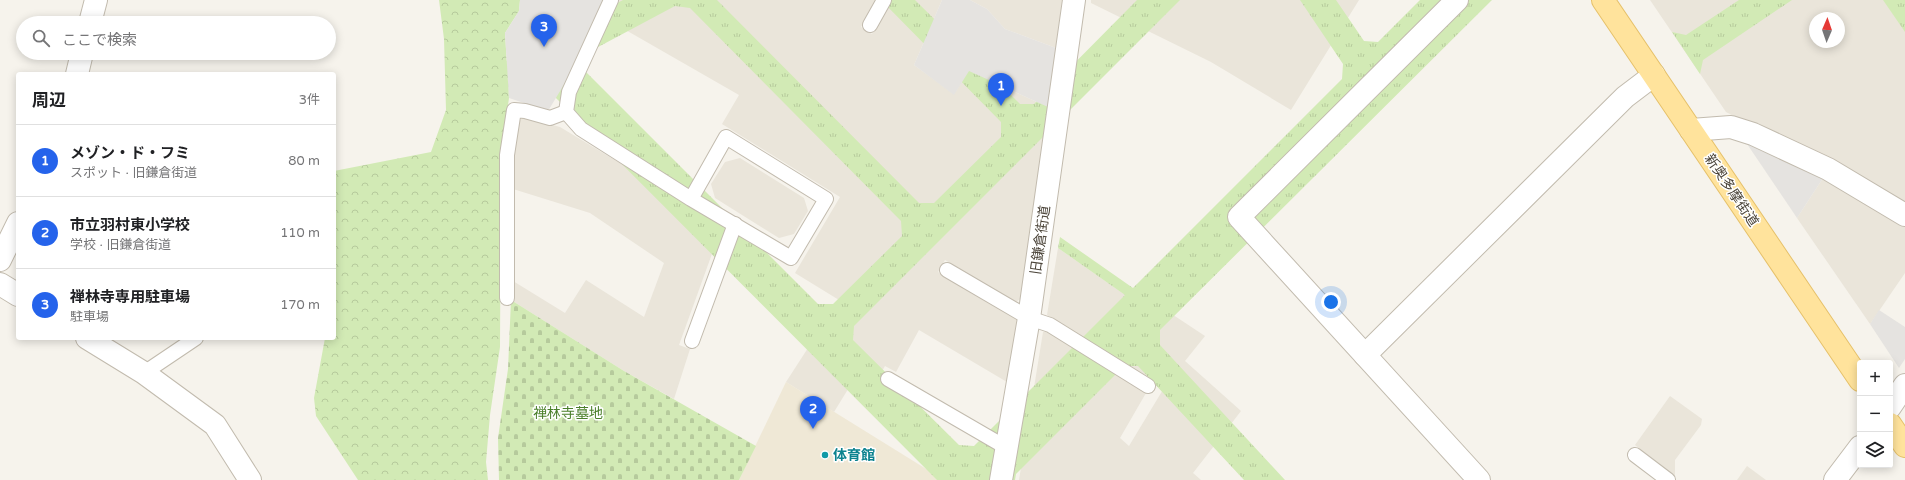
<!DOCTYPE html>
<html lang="ja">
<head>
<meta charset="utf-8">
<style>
	body { margin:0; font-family:"Varela Round","Noto Sans JP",sans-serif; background:#f6f6f6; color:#202124 }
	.controls { position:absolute; right:12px; bottom:12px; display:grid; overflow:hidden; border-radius:4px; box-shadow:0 2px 10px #0003 }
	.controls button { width:36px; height:36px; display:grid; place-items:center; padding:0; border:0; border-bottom:1px solid #e0e0e0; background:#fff; color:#202124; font:20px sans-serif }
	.compass { position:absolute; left:1809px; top:12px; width:36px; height:36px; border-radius:50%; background:#fff; box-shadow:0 2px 10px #0003; rotate:2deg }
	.you { position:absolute; left:1331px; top:302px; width:14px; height:14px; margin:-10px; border:3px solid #fff; border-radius:50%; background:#1a73e8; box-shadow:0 0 0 6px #1a73e833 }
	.badge { display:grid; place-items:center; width:26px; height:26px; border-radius:50%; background:#2563eb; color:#fff; font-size:13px; font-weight:700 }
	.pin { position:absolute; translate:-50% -33px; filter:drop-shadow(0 1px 2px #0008) }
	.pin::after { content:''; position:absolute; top:21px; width:14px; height:12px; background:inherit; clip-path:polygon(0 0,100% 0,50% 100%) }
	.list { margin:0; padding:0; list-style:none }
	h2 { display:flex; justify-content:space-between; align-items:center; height:52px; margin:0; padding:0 16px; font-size:17px }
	h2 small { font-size:13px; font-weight:400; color:#757577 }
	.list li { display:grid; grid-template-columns:26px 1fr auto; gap:12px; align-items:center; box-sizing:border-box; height:72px; padding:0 16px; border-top:1px solid #e0e0e0 }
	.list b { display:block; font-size:15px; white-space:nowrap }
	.list p { margin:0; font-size:13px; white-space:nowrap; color:#757577 }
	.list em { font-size:13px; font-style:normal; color:#757577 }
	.icon { flex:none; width:22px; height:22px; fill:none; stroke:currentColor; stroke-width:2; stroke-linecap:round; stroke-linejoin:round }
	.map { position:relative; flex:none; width:1905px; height:480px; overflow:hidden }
	.search { position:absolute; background:#fff; box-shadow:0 2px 10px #0003; left:16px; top:16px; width:320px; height:44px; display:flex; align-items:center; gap:10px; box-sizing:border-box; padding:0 14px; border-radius:22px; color:#757577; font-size:15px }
	.panel { position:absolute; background:#fff; box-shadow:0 2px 10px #0003; left:16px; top:72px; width:320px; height:268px; border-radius:4px }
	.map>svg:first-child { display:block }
	.residential { fill:#eae5da; fill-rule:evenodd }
	.education { fill:#efe8d6 }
	.grass { fill:url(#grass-tufts); fill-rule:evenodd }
	.forest { fill:url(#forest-crowns) }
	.cemetery { fill:url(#cemetery-stones) }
	.parking { fill:#e5e3e0 }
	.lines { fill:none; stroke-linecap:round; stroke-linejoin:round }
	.lane-casing { stroke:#c2bbae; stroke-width:16 }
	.street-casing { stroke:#c2bbae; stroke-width:24 }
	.primary-casing { stroke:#e6c16a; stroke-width:24 }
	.lane { stroke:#fff; stroke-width:14 }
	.street { stroke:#fff; stroke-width:22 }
	.primary { stroke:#ffe39c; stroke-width:22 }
	.culture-dot { fill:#0f9aa8; stroke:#fff; stroke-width:1.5 }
	.labels { text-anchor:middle; stroke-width:3; stroke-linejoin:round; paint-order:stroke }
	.street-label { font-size:14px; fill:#4b4439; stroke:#fff }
	.park-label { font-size:14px; fill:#4a7f2a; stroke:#fff }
	.culture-label { font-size:14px; font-weight:bold; fill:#0d838f; stroke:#fff; text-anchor:start }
</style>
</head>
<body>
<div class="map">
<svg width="1905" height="480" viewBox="0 0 1905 480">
	<defs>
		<pattern id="grass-tufts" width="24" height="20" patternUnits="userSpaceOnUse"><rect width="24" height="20" fill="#d2eab5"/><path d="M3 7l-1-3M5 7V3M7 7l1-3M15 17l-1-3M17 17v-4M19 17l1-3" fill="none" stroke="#b6ca9c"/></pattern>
		<pattern id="forest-crowns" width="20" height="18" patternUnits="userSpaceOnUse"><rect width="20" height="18" fill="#d2eab5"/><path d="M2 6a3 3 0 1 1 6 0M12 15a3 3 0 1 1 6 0" fill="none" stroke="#b6ca9c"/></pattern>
		<pattern id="cemetery-stones" width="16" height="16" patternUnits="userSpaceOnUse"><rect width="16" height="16" fill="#d2eab5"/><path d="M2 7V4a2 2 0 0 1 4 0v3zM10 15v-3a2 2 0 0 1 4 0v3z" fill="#b6ca9c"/></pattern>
	</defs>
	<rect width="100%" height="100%" fill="#f6f3ec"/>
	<g class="residential">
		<path d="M619 0H877L861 27 872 34 893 0H942L914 65 954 94 969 71 1048 107 1020 299 1016 302 945 260 938 272 1017 319 1007 382 919 330 896 372 885 366 875 383 858 373 834 412 786 382 839 300 795 273 840 197 722 124 739 95 610 21Z"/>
		<path d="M970 0H1062L1056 48 1005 29 987 9Z"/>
		<path d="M1091 0H1359L1291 110 1211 62 1091 3Z"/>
		<path d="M1650 0H1905V207L1726 112ZM1815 18H1839V42H1815Z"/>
		<path d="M523 117 560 127 628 168 717 240 679 345 690 349 674 399 624 371 511 300 513 281 565 313 586 280 644 317 664 263 590 213 513 189 512 154 518 123Z"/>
		<path d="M740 158 804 198 808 211 794 234 779 238 715 198 711 184 725 162Z"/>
		<path d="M1825 175 1905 224V273L1870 324 1797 218Z"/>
		<path d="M1058 248 1131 299 1146 297 1205 336 1185 361 1241 411 1193 473 1201 480H1019L1043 332 1046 331 1146 393 1120 438 1129 446 1164 388 1047 315Z"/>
		<path d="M1670 396 1702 419 1701 425 1675 460V476L1635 445Z"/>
		<path d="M1747 466 1766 480H1737Z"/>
	</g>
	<path class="education" d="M786 382 944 480H739Z"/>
	<g class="grass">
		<path d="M623 0H717L919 203H934L1001 137V122L881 0H915L1020 104H1034L1137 0H1180L854 326 853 340 959 445 974 446 1125 295 1058 248 1060 237 1133 288 1342 79 1343 64 1300 0H1336L1364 41 1378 42 1420 0H1492L1160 330V345L1285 480H1244L1138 366H1124L1016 474 1015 480H937L544 86 521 87 509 98 506 61ZM675 6 690 8 901 221 902 236 833 304H818L583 69 585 54Z"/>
		<path d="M1739 0H1792L1703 60 1700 74 1672 32 1686 35Z"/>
		<path d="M1883 0H1905V32Z"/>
	</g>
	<path class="forest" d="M439 0H520L519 11 505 33 509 98 501 156 500 347 490 415 486 462 488 480H358L316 416 314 398 325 338H334C334 327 337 278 334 272V171L431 152 446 110 444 39Z"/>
	<path class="cemetery" d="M511 300 624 371 756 446 739 480H499L498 438 508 369Z"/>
	<g class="parking">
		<path d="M520 0H604L571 73 548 111 509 98 505 33 519 11Z"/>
		<path d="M942 0H970L987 9 1005 29 1056 48 1048 107 969 71 954 95 914 65Z"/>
		<path d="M1743 138 1825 175 1797 218Z"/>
		<path d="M1879 310 1905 327V359L1899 368 1870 324Z"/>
	</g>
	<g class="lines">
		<g class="lane-casing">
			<g id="lane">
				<path d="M611 0 569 92 566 112 581 129 691 199 791 258 826 199 726 137 691 199"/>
				<path d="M870 25 884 0"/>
				<path d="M947 270 1029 318 1050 325 1148 386"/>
				<path d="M507 298V155L514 110 525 111 550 118 566 112"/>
				<path d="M692 341 735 224"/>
				<path d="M144 373 196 338"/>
				<path d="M888 379 1007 448"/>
				<path d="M1635 455 1668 480"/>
			</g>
		</g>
		<g class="street-casing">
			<g id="street">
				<path d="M1457 0 1239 217 1479 480"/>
				<path d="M90 23 96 0"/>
				<path d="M77 74 82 53"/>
				<path d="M1691 130 1731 127 1753 134 1828 169 1905 215"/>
				<path d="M0 260 18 223"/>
				<path d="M0 284 18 295"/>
				<path d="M87 338 144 373 215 425 250 480"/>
				<path d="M1365 355 1625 97 1654 75"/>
				<path d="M1890 407 1905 385"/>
				<path d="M1001 480 1029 318 1074 0"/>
				<path d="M1835 480 1860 447"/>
			</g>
		</g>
		<g class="primary-casing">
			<g id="primary">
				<path d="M1603 0 1860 380"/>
				<path d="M1890 424 1905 446"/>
			</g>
		</g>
		<use href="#lane" class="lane"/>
		<use href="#street" class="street"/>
		<use href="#primary" class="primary"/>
	</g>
	<circle class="culture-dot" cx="825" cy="455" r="4"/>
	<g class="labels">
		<g class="street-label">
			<text transform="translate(1732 190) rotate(56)" y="5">新奥多摩街道</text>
			<text transform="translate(1040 240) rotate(-82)" y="5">旧鎌倉街道</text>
		</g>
		<g class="park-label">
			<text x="568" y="418">禅林寺墓地</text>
		</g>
		<g class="culture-label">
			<text x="833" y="460">体育館</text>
		</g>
	</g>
</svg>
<div class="controls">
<button>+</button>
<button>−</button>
<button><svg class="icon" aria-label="layers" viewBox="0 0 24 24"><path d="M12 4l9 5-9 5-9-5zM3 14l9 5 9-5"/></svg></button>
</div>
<svg class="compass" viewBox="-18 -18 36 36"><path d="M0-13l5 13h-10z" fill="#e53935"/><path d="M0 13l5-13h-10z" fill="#757577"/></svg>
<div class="you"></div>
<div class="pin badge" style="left:1001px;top:106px">1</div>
<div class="pin badge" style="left:813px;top:429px">2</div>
<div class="pin badge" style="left:544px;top:47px">3</div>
<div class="search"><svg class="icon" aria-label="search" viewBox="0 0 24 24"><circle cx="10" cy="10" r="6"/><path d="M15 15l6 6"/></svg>ここで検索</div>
<section class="panel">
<h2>周辺<small>3件</small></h2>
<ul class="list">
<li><span class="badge">1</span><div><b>メゾン・ド・フミ</b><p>スポット · 旧鎌倉街道</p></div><em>80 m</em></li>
<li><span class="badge">2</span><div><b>市立羽村東小学校</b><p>学校 · 旧鎌倉街道</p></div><em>110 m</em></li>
<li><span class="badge">3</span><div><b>禅林寺専用駐車場</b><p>駐車場</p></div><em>170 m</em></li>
</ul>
</section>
</div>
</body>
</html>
